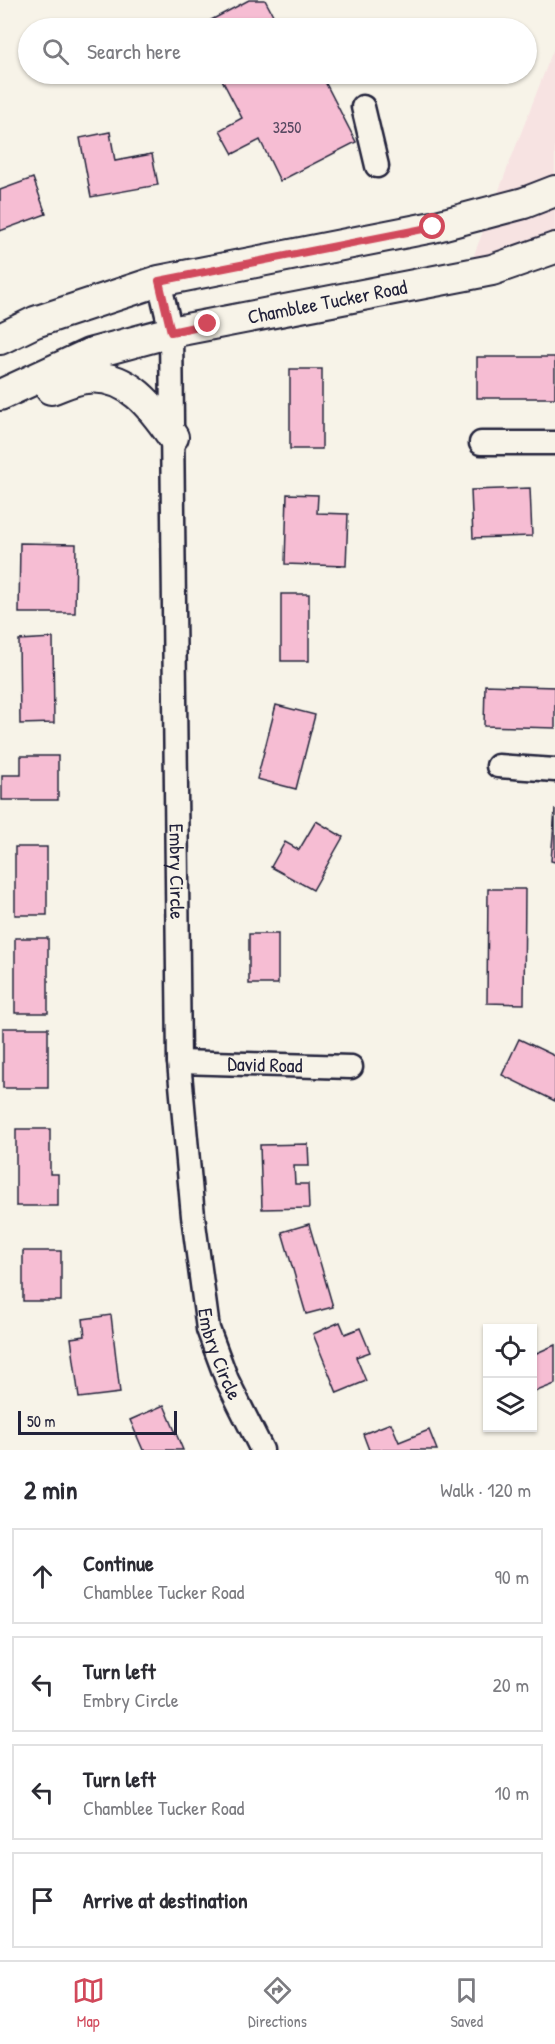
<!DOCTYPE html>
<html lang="en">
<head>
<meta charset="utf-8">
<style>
	body { margin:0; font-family:"Patrick Hand",sans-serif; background:#f2f2f3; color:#2b2b33 }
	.controls { position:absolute; right:18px; bottom:18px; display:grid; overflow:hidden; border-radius:0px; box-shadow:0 2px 4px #0004 }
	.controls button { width:54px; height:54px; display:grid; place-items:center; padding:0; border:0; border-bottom:2px solid #e1e1e2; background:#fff; color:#2b2b33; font:30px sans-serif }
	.scale { position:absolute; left:18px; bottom:15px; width:159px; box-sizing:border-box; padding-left:6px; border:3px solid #22223b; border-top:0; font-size:16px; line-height:21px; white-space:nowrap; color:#22223b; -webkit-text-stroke:4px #f7f3e8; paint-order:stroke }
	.stop { position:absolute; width:18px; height:18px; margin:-14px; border:4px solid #d1495b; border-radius:50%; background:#fff }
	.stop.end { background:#d1495b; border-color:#fff; box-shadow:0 2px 6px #0008 }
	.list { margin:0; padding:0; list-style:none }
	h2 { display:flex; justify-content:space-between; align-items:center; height:78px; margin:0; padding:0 24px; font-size:26px }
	h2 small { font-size:20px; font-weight:400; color:#7c7c81 }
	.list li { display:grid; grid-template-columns:39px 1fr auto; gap:18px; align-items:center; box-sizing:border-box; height:96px; margin:0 12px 12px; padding:0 12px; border:2px solid #e1e1e2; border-radius:0px }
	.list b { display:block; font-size:22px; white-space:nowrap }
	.list p { margin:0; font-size:20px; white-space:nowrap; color:#7c7c81 }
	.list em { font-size:20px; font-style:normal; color:#7c7c81 }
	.icon { flex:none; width:33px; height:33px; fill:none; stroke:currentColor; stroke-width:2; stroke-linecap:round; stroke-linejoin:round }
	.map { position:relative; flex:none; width:555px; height:1450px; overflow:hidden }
	.search { position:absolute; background:#fff; box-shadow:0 2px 4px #0004; left:18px; right:18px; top:18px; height:66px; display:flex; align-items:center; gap:15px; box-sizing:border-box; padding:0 21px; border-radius:33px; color:#7c7c81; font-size:22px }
	.sheet { height:510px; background:#fff }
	nav { display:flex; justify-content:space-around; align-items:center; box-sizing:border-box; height:84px; border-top:2px solid #e1e1e2; background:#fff; font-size:16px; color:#7c7c81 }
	nav a { display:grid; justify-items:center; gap:3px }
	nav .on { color:#d1495b }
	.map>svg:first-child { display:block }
	.built { fill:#f7e3e2 }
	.building { fill:#f6bdd3; stroke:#22223b; stroke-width:1.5 }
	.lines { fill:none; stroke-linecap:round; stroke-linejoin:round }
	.minor-casing { stroke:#22223b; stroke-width:27 }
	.major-casing { stroke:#22223b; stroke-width:34 }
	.minor { stroke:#f7f3e8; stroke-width:22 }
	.major { stroke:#f7f3e8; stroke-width:30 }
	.route { stroke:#d1495b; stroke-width:8 }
	.labels { text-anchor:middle; stroke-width:6; stroke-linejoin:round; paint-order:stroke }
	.number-label { font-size:16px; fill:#574961 }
	.street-label { font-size:20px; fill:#22223b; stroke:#f7f3e8 }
</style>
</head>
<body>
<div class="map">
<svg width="555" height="1450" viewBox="0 0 555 1450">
	<rect width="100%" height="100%" fill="#f7f3e8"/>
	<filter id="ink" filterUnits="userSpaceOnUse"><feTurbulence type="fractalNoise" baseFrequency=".0167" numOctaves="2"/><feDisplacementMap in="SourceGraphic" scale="12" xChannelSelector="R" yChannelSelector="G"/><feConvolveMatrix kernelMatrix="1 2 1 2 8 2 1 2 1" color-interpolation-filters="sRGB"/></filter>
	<g filter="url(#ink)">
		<path class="built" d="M555 45V244L465 278Z"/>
		<g class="building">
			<path d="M249 0H265L280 28H196Z"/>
			<path d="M219 74H303L307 81 321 74 356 142 280 181 260 140 233 154 220 130 242 118Z"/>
			<path d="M110 132 115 161 152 154 158 185 91 197 80 138Z"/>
			<path d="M33 178 46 214 0 231V190Z"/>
			<rect x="477" y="357" width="78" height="41"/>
			<rect x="290" y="369" width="32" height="80"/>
			<path d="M530 488 532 536 473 538 471 490Z"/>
			<path d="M287 494 318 495 317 513 348 514 346 566 285 564Z"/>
			<path d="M20 543 76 544 75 613H19Z"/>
			<rect x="281" y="594" width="28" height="67"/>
			<path d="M53 638 54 723 20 724 19 640Z"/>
			<path d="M485 685 555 687V728L484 726Z"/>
			<path d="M276 705 315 715 296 789 257 779Z"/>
			<path d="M21 756H58V800H2V775H21Z"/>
			<path d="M555 809V862L551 861Z"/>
			<path d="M316 821 343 837 313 890 271 867 285 842 299 850Z"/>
			<rect x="15" y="847" width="32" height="68"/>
			<path d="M488 889H525L524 1004 487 1003Z"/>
			<rect x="249" y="934" width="29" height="50"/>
			<rect x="15" y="938" width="33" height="75"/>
			<rect x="3" y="1028" width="45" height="60"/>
			<path d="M519 1039 555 1056V1101L502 1075Z"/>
			<path d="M16 1129H50V1174H58V1206H16Z"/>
			<path d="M308 1144 309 1166H294L295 1184H308L309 1208 262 1209 260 1145Z"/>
			<path d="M309 1224 333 1307 306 1314 282 1232Z"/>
			<rect x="23" y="1251" width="38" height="50"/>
			<path d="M111 1315 120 1393 79 1398 71 1338 85 1336 83 1319Z"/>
			<path d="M340 1322 345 1334 360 1328 370 1352 356 1357 366 1381 337 1393 313 1334Z"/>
			<path d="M555 1345V1384L532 1393V1355Z"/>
			<path d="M164 1405 183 1450H143L130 1420Z"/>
			<path d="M391 1423 399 1442 429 1430 437 1450H369L363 1434Z"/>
		</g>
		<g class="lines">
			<g class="minor-casing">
				<g id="minor">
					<path d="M363 107 377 166"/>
					<path id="s1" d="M159 281 171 332 179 1062 193 1216 208 1329 227 1380 262 1450"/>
					<path d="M481 443H555"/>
					<path d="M498 766 555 770"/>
					<path id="s2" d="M179 1062 351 1067"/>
				</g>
			</g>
			<g class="major-casing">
				<g id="major">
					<path d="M0 339 35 322 159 281 433 227 524 203 555 191"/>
					<path d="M51 389C62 385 74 379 86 378 128 373 152 407 173 437"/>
					<path id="s3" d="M0 395 89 354 171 332 492 270 555 248"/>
				</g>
			</g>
			<use href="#minor" class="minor"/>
			<use href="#major" class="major"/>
		</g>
	</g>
	<g class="lines" filter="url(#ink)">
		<path class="route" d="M208 324 171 332 159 281 433 227"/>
	</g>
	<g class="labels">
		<g class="number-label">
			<text x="287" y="133">3250</text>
		</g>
		<g class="street-label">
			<text dy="7" stroke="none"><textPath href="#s3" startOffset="342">Chamblee Tucker Road</textPath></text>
			<text dy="7" stroke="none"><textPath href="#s1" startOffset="592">Embry Circle</textPath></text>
			<text dy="7" stroke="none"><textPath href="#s2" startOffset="86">David Road</textPath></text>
			<text dy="7" stroke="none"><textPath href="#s1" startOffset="1078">Embry Circle</textPath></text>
		</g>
	</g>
</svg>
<div class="controls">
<button><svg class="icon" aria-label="locate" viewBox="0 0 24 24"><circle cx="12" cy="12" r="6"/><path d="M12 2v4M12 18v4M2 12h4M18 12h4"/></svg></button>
<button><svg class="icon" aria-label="layers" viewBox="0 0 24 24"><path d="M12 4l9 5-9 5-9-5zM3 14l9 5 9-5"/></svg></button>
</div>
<div class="scale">50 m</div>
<div class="stop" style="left:433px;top:227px"></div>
<div class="stop end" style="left:208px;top:324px"></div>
<div class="search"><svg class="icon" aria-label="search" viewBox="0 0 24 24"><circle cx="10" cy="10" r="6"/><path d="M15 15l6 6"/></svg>Search here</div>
</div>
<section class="sheet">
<h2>2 min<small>Walk · 120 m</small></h2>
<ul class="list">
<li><svg class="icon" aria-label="ahead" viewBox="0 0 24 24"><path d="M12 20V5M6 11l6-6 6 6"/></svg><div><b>Continue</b><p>Chamblee Tucker Road</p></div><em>90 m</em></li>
<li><svg class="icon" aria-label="left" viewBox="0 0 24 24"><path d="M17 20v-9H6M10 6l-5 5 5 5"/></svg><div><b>Turn left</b><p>Embry Circle</p></div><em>20 m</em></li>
<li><svg class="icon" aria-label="left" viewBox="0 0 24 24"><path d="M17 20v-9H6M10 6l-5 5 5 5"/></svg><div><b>Turn left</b><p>Chamblee Tucker Road</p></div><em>10 m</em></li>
<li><svg class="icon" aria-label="arrive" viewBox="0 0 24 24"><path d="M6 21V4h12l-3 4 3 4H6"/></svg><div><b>Arrive at destination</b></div></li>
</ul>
</section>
<nav>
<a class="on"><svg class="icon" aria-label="map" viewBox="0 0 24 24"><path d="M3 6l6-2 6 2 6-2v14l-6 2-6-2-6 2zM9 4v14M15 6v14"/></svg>Map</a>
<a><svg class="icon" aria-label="directions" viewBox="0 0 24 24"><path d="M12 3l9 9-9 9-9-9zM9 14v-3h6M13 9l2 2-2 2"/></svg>Directions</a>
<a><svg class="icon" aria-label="saved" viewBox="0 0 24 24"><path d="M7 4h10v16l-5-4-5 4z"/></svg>Saved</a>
</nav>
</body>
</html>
